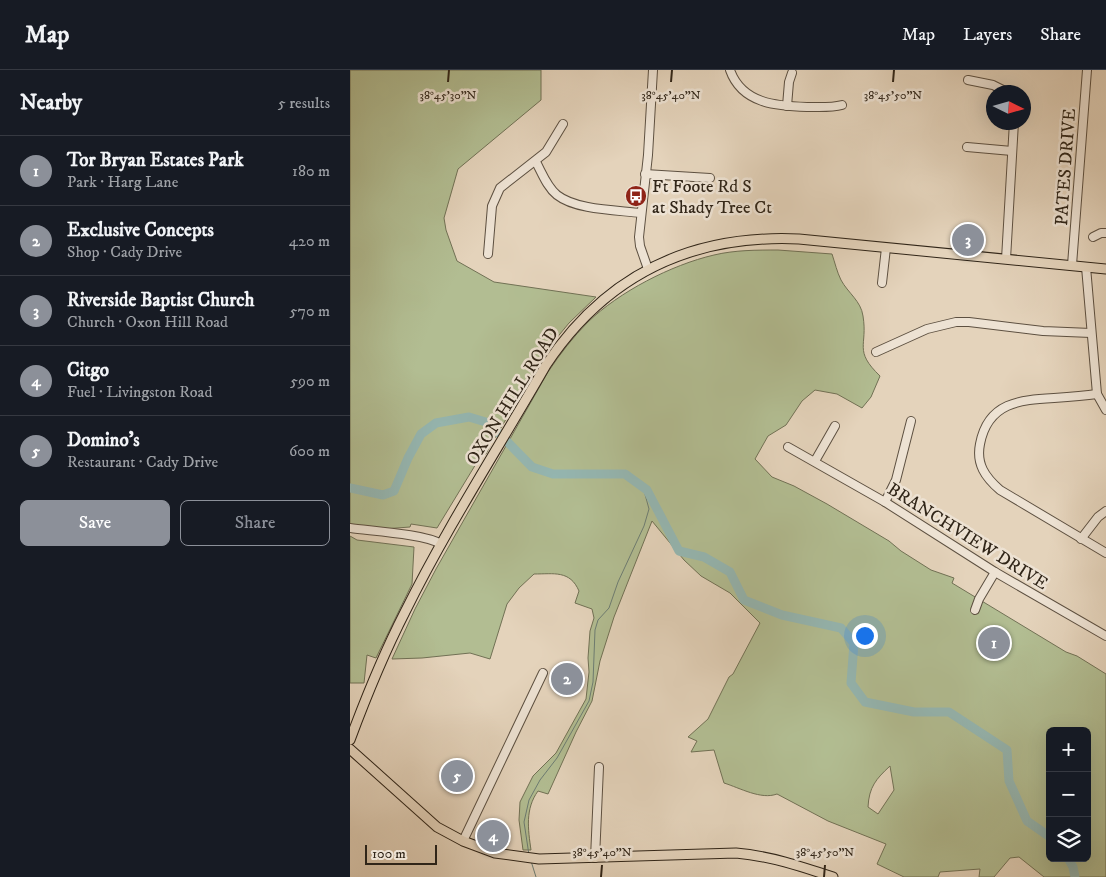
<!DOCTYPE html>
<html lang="en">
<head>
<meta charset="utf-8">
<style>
	body { margin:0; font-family:"IM FELL DW Pica",serif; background:#242831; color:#f1f3f6 }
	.controls { position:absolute; right:15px; bottom:15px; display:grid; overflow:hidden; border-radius:8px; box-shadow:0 5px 20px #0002 }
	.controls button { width:45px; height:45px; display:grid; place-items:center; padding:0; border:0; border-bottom:1px solid #363941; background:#171b24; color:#f1f3f6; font:25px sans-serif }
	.compass { position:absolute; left:636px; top:15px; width:45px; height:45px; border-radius:50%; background:#171b24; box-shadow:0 5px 20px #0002; rotate:95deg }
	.scale { position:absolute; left:15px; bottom:12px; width:72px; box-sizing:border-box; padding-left:5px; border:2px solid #302518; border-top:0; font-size:14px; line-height:18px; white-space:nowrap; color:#302518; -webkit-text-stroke:4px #ede2d3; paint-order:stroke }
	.you { position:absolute; left:514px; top:565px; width:18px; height:18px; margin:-12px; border:4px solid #fff; border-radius:50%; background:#1a73e8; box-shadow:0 0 0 8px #1a73e833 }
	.badge { display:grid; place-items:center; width:32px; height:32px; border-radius:50%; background:#8c9099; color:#fff; font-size:16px; font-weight:700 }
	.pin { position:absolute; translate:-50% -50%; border:2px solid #fff; box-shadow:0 1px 5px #0006 }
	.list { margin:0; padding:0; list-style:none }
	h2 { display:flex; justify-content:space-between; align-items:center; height:65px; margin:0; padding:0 20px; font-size:21px }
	h2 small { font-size:16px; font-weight:400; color:#9ea1a6 }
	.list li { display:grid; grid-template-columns:32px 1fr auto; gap:15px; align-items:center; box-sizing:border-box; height:70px; padding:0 20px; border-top:1px solid #363941 }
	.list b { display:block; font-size:19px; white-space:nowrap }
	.list p { margin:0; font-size:16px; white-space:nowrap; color:#9ea1a6 }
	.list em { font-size:16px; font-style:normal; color:#9ea1a6 }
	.actions { display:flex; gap:10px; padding:15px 20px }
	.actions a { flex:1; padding:11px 0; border:1px solid #8c9099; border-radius:8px; text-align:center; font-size:18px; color:#8c9099 }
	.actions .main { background:#8c9099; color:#fff }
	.icon { flex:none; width:28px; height:28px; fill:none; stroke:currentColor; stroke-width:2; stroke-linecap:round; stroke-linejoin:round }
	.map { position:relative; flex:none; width:756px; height:807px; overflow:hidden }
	header { display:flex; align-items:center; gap:30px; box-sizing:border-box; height:70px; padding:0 25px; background:#171b24; border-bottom:1px solid #363941 }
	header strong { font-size:24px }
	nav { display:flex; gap:28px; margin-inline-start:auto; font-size:18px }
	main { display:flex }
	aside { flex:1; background:#171b24 }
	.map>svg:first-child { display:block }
	.green { fill:#b2bd92; stroke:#717155; fill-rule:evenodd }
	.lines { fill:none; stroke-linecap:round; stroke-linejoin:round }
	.stream { stroke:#6d7d74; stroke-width:1 }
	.river { stroke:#95b7b2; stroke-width:9 }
	.minor-casing { stroke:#5d5041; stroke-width:10 }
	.major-casing { stroke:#302518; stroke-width:11 }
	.minor { stroke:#ede2d3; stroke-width:8 }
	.major { stroke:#e4d3bb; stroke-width:9 }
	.ticks { fill:none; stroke:#302518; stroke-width:2 }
	.labels { text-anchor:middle; stroke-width:5; stroke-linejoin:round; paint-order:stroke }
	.street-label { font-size:18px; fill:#302518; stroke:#ede2d3 }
	.poi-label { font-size:18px; fill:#302518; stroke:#ede2d3; text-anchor:start }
	.ticks-label { font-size:12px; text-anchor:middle; fill:#302518; stroke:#ede2d3; stroke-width:5; stroke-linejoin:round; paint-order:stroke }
</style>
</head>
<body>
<header>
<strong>Map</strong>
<nav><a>Map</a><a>Layers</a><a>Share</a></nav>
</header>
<main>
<aside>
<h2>Nearby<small>5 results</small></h2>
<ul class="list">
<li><span class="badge">1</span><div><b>Tor Bryan Estates Park</b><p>Park · Harg Lane</p></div><em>180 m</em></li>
<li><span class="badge">2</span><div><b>Exclusive Concepts</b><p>Shop · Cady Drive</p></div><em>420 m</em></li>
<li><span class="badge">3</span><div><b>Riverside Baptist Church</b><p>Church · Oxon Hill Road</p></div><em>570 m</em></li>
<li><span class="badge">4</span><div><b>Citgo</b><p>Fuel · Livingston Road</p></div><em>590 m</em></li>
<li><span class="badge">5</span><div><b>Domino's</b><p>Restaurant · Cady Drive</p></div><em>600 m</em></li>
</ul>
<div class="actions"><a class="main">Save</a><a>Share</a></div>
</aside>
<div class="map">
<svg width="756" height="807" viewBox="0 0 756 807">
	<rect width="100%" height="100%" fill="#e4d3bb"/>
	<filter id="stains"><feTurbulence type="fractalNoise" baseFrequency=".004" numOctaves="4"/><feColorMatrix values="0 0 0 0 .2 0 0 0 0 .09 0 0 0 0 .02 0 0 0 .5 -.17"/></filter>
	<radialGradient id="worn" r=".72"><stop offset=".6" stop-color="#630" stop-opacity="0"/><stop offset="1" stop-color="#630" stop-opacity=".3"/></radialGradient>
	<g class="green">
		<path d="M0 0H191V30L108 99 94 148 96 160 107 191 144 212 246 227 219 253 196 281 145 368 143 367 139 374 140 376 136 384H132L87 458 61 454 60 457 33 459 0 458Z"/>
		<path d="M428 180 482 184C485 193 487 202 491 210 498 223 511 231 513 246 518 276 503 280 530 306L521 327 512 338 487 324 465 320 452 331 436 355 418 366 405 389 422 407 444 416 477 434 539 471 551 481 581 500 604 508 602 513 716 582 727 586 756 604V807H694L669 787 660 788 644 807H629L630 799 590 802 588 807H554L527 794 536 774 478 751 427 724C411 730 390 718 374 713L364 680 341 682 347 671 338 667 358 649 379 607 383 604 410 553 380 523 351 506 334 490 302 451 264 547 250 591 242 631 226 662 198 724 188 721C175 739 178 759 181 780H173L169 750 170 732 183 706 206 683 236 629 239 602 238 588 240 561 244 548 242 539 225 533 229 521C220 500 204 504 184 504L169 518 157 534 140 589 120 583 72 588 42 589 65 539 86 499 198 302C210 284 223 267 238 252 269 222 321 195 364 185 385 180 407 180 428 180ZM700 661H737V788H700ZM540 696 544 720 528 744 518 737C519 717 526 709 540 696Z"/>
		<path d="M0 466 7 470 64 477 62 514 26 588 17 585 14 613H0Z"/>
	</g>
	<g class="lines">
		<g class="stream">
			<path d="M179 785 174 752 179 730 190 710 207 688 239 631 243 612 245 560 248 550 259 538 268 512 294 456 299 439 293 417"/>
			<path d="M181 791 186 807"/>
		</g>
		<g class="river">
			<path d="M0 418 33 425 44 421 58 388 71 364 86 353 119 347 139 353 182 397 203 404H275L297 420 329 481 354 487 380 502 394 530 432 545 491 558 504 573 501 613 515 632 564 642H599L657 680 659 711 677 751 700 767"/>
			<path d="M718 788 723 797 725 807"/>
		</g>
		<g class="minor-casing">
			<g id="minor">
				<path d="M380 0C392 34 427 36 457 37 469 37 481 38 492 35"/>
				<path d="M618 10 643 15 657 22"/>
				<path d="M437 36 439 12 442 3"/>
				<path d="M617 77 662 81"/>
				<path d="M186 92C192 103 197 117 207 125 226 140 266 140 291 143"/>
				<path d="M295 104 360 108"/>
				<path d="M743 167 751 163H756"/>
				<path d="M138 184 142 136 150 118 196 82 213 54"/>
				<path d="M656 189 664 52"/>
				<path d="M722 195 737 0"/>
				<path d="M736 197 747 324 756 340"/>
				<path d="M298 199 290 176 289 167 298 85 303 0"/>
				<path d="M532 213 536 178"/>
				<path d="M526 282 577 259 606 252H619L693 261 741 263"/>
				<path d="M747 324C733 326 719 327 704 328 670 330 638 332 630 374 626 394 635 407 650 420L756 483"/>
				<path d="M438 377 535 432 645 502 756 566"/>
				<path d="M465 391 485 356"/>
				<path d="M535 432 546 410 561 351"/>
				<path d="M0 458C21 461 75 464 91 474"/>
				<path d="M731 469 748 447 756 441"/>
				<path d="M625 540 629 529 645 502"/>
				<path d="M113 771 193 603"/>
				<path d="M245 788 249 697"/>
			</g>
		</g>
		<g class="major-casing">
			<g id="major">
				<path d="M0 670C16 627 34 583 55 542 97 457 149 377 196 295 256 205 340 164 449 169L756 199"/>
				<path d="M0 679 87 757 113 771 145 783 189 789 386 783C420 786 450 796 483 807"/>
			</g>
		</g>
		<use href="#minor" class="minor"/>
		<use href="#major" class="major"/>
	</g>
	<path class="ticks" d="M98 12 99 0M321 12 322 0M543 12 544 0M251 807 252 795M474 807 475 795"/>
	<defs>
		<g id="bus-disc" transform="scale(1.125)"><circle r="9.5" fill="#8f2418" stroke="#ede2d3"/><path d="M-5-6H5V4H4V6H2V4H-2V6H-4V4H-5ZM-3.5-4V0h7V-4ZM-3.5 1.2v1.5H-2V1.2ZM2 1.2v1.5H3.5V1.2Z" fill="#fff"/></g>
	</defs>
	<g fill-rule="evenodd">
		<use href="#bus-disc" x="286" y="126"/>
	</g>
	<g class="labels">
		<g class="street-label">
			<text transform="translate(715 97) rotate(-86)" y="6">PATES DRIVE</text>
			<text transform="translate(162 326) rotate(-58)" y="6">OXON HILL ROAD</text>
			<text transform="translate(618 466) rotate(32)" y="6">BRANCHVIEW DRIVE</text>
		</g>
		<g class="poi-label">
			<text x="302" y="122">Ft Foote Rd S<tspan x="302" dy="21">at Shady Tree Ct</tspan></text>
		</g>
	</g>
	<g class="ticks-label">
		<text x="98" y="29">38°45'30"N</text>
		<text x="321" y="29">38°45'40"N</text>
		<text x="543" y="29">38°45'50"N</text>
		<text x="252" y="786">38°45'40"N</text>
		<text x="475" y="786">38°45'50"N</text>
	</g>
	<rect width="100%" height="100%" filter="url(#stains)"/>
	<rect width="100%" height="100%" fill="url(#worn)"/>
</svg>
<div class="controls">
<button>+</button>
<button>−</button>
<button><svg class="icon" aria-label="layers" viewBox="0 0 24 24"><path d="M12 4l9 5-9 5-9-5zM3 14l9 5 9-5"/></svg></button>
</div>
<svg class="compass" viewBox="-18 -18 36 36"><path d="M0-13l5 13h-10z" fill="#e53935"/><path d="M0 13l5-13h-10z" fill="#9ea1a6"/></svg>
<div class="scale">100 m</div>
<div class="you"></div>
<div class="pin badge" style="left:644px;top:573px">1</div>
<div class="pin badge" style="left:217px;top:609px">2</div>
<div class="pin badge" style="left:618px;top:170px">3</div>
<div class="pin badge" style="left:143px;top:766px">4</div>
<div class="pin badge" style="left:107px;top:706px">5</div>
</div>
</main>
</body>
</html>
